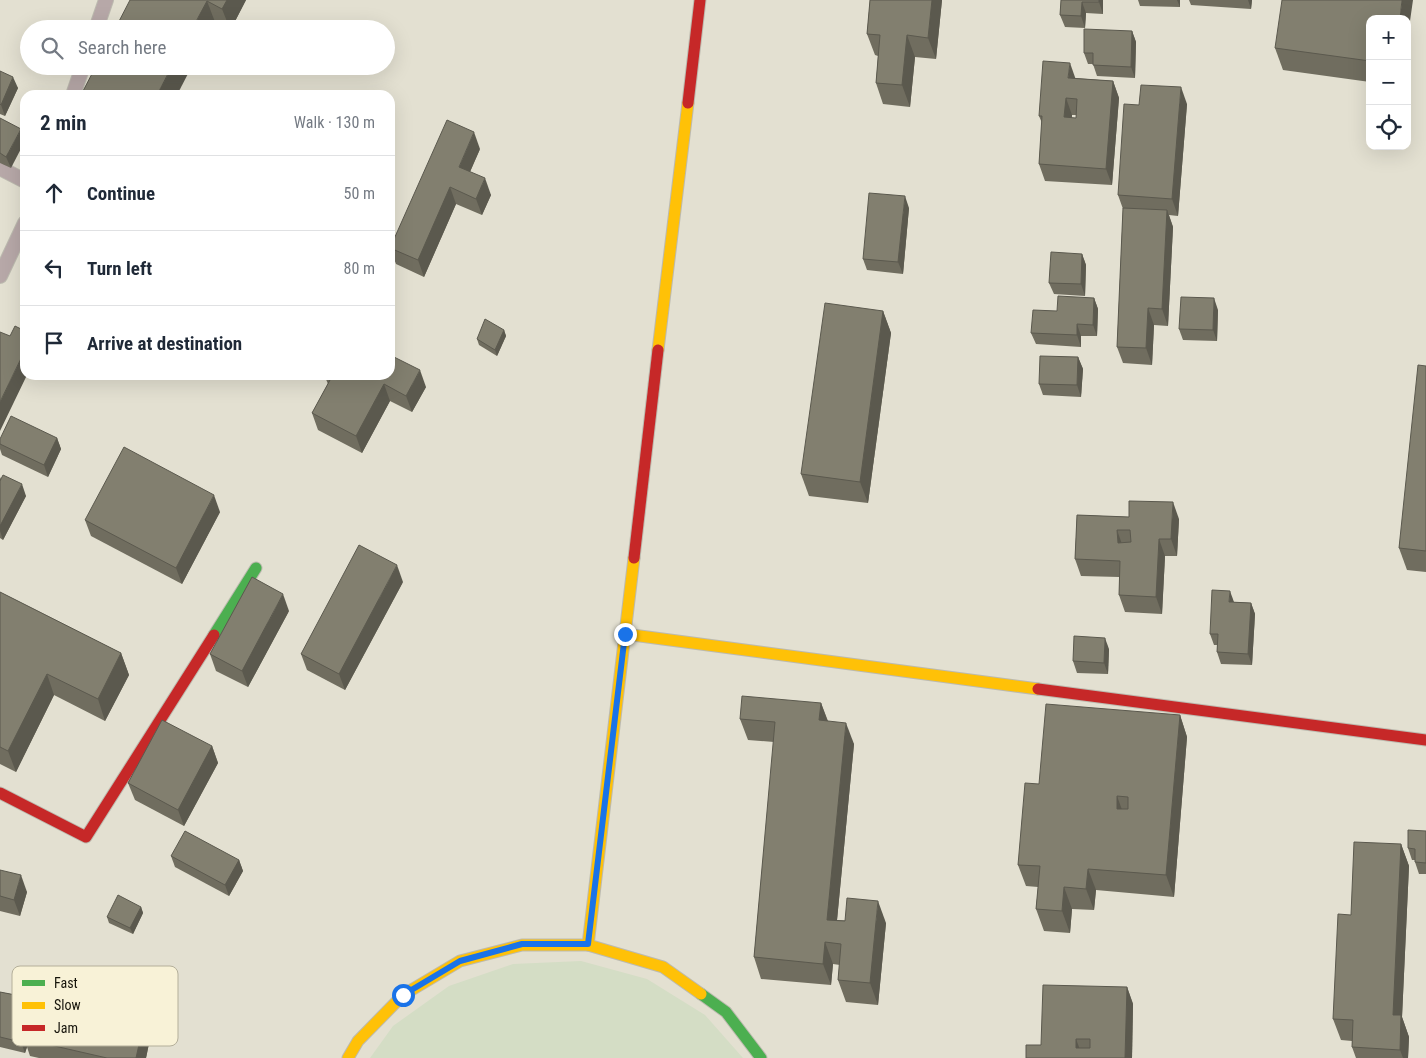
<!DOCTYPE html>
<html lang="en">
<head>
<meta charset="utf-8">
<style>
	body { margin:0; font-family:"Roboto Condensed",sans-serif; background:#f2f2f3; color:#1f2937 }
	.controls { position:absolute; right:15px; top:15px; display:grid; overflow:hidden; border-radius:10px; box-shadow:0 5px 20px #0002 }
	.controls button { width:45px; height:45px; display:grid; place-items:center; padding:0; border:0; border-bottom:1px solid #e0e1e3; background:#fff; color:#1f2937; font:25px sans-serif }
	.stop { position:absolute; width:15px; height:15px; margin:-11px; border:4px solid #1a73e8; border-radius:50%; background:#fff }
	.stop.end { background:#1a73e8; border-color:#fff; box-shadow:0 1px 5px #0008 }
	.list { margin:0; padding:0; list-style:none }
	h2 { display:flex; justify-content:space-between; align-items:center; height:65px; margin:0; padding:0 20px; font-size:21px }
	h2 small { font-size:16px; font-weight:400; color:#747a83 }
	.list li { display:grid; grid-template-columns:32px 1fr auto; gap:15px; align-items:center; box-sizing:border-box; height:75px; padding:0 20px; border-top:1px solid #e0e1e3 }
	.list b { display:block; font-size:19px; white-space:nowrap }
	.list em { font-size:16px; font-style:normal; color:#747a83 }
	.icon { flex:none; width:28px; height:28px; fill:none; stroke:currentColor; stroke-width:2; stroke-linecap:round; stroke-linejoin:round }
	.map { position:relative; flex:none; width:1426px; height:1058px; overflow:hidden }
	.search { position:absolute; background:#fff; box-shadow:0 5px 20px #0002; left:20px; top:20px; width:375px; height:55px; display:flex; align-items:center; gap:12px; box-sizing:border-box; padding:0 18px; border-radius:28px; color:#747a83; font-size:19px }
	.panel { position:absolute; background:#fff; box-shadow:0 5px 20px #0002; left:20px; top:90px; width:375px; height:290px; border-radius:15px }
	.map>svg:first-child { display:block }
	.green { fill:#d4ddc5 }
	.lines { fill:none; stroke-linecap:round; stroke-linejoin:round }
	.lane-casing { stroke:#bcbaaf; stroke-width:16 }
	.fast-casing { stroke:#bcbaaf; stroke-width:13 }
	.slow-casing { stroke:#bcbaaf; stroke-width:13 }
	.jam-casing { stroke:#bcbaaf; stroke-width:13 }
	.lane { stroke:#b7a8a8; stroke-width:14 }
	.fast { stroke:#4caf50; stroke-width:11 }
	.slow { stroke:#ffc107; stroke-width:11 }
	.jam { stroke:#c62828; stroke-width:11 }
	.wall { fill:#706d5f; fill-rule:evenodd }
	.shaded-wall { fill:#5b594e }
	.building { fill:#827f6f; stroke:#5b594e; fill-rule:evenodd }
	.route { stroke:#1a73e8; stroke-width:6 }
	.key { fill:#f8f2d7; stroke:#b4af9a; stroke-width:1 }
	.key-label { font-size:14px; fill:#16140b }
</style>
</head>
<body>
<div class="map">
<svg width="1426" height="1058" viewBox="0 0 1426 1058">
	<rect width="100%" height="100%" fill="#e3e0d1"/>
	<path class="green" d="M581 961 647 979 705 1015 743 1058H370L393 1026 449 986 513 964Z"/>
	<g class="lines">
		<g class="lane-casing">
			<g id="lane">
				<path d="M96 29 106 0"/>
				<path d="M73 95 83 66"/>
				<path d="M0 168 25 181"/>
				<path d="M0 276 25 223"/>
			</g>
		</g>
		<g class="fast-casing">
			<g id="fast">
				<path d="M214 635 256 568"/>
				<path d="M701 994 726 1012 761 1058"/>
			</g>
		</g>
		<g class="slow-casing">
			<g id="slow">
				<path d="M658 350 688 103"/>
				<path d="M625 634 1038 689"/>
				<path d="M588 945 634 558"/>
				<path d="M348 1058 358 1041 403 995 460 961 522 945H588L663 967 701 994"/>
			</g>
		</g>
		<g class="jam-casing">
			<g id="jam">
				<path d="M688 103 700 0"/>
				<path d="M634 558 658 350"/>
				<path d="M1038 689 1426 740"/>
				<path d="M0 793 86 837 214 635"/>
			</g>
		</g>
		<use href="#lane" class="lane"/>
		<use href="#fast" class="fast"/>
		<use href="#slow" class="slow"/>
		<use href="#jam" class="jam"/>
	</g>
	<g class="wall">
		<path d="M130 0H246L231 29H227L215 22Z"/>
		<path d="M870 0H942L936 59 915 57 910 107 883 104 876 83 878 56 875 55 867 34Z"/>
		<path d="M1061 0H1103V14L1086 13 1085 28 1065 27 1060 15Z"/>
		<path d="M1138 0H1180V7L1140 6Z"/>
		<path d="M1189 0H1252L1251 9 1191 5Z"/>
		<path d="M1370 19V82L1283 70 1275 48Z"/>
		<path d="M1132 31 1136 42 1135 78 1097 76 1093 64H1088L1084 53Z"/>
		<path d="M0 71 18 88 5 116 0 114Z"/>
		<path d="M1075 78 1113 81 1119 98 1112 185 1045 181 1039 164 1042 123 1039 116ZM1072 115H1076V118H1072Z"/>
		<path d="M1187 104 1178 216 1169 215 1173 227 1168 326 1154 325 1152 365 1123 363 1117 347 1123 209 1118 195 1139 105Z"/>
		<path d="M0 118 11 168 0 163Z"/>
		<path d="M480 149 470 172 491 195 482 215 456 204 424 277 396 264 390 248Z"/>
		<path d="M909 208 903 274 867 270 863 259Z"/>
		<path d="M1082 254 1086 265 1085 296 1054 294 1049 283Z"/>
		<path d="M1094 298 1098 309 1097 336H1081V347L1036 344 1031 333 1057 311Z"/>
		<path d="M1218 310 1217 341 1183 340 1179 329Z"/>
		<path d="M883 311 891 333 868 503 809 496 801 474Z"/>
		<path d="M504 330 506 336 497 356 479 345 477 339Z"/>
		<path d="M1078 357 1083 369 1081 397 1043 395 1039 384Z"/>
		<path d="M1426 366V572L1407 570 1399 548Z"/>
		<path d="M325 377 426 387 412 412 390 401 362 453 318 430 312 413 328 384Z"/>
		<path d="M57 438 61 449 48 477 2 455 0 449V444Z"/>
		<path d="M0 477 1 479 26 496 3 540 0 538Z"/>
		<path d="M220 512 182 584 91 536 85 520Z"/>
		<path d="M1077 515 1179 519 1177 556H1165L1162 614 1125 612 1119 595V577L1081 576 1075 559Z"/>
		<path d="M403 582 345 690 307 670 301 654Z"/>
		<path d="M0 592 121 653 129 675 105 721 54 695 16 772 0 764Z"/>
		<path d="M1234 602 1251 603 1255 614 1252 665 1221 664 1217 652V645H1214L1210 634Z"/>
		<path d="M289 611 248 687 216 671 210 654Z"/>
		<path d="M1109 649 1108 674 1077 673 1073 661Z"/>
		<path d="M821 703 828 721 854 744 837 920 886 923 878 1005 846 1002 838 980 840 965 833 964 831 985 761 979 754 957 774 742 748 740 740 719Z"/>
		<path d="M1180 715 1187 737 1174 897 1096 890 1094 910 1072 909 1070 933 1044 931 1036 909 1038 887 1026 886 1018 865 1039 784Z"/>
		<path d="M212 746 218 763 184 826 135 800 128 783Z"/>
		<path d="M1426 831V874H1419L1415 862V860H1412L1408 848Z"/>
		<path d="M1401 844 1409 866 1402 1017 1409 1037 1408 1058H1356L1352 1047V1041L1341 1040 1333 1019 1351 915Z"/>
		<path d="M171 856 239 860 243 871 229 896 175 867Z"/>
		<path d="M0 870 27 892 20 916 0 911Z"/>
		<path d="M141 907 143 913 133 934 109 923 107 917Z"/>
		<path d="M1127 987 1133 1004 1132 1058 1041 1045Z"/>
		<path d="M0 992 31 998 32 1002 152 1029 146 1058H39L30 1056 27 1047 25 1053 0 1047Z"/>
	</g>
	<g class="shaded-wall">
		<path d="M227 0H246L231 29H230L222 9Z"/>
		<path d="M932 0H942L936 59 928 38Z"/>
		<path d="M1099 0H1103V14L1099 2Z"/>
		<path d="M1177 0H1180V7Z"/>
		<path d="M1248 0H1252L1251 9Z"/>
		<path d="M1402 0H1413L1407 42V19H1400Z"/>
		<path d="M207 1 215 22 211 29H192Z"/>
		<path d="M1082 2 1086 13 1085 28 1081 16Z"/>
		<path d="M1132 31 1136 42 1135 78 1131 67Z"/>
		<path d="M907 35 915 57 910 107 902 85Z"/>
		<path d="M1070 63 1076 80 1068 78Z"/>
		<path d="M172 66H192L177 95H157Z"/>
		<path d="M13 77 18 88 5 116 1 105Z"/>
		<path d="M1113 81 1119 98 1112 185 1106 169Z"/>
		<path d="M1181 87 1187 104 1178 216 1172 199Z"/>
		<path d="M1066 98 1072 115 1070 134 1064 117Z"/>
		<path d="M21 129 25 141 11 168 6 157Z"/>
		<path d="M474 132 480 149 465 183 459 167Z"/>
		<path d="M485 178 491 195 482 215 476 199Z"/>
		<path d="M450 187 456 204 424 277 418 260Z"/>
		<path d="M905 196 909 208 903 274 898 262Z"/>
		<path d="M1167 210 1173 227 1168 326 1162 309Z"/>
		<path d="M1082 254 1086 265 1085 296 1081 284Z"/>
		<path d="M1094 298 1098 309 1097 336 1093 325Z"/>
		<path d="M1214 298 1218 310 1217 341 1213 330Z"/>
		<path d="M1148 308 1154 325 1152 365 1146 348Z"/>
		<path d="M883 311 891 333 868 503 860 482Z"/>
		<path d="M1077 324 1081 336V347L1077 335Z"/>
		<path d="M504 330 506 336 497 356 495 350Z"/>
		<path d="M25 350V375H27L0 431V402Z"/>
		<path d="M1078 357 1083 369 1081 397 1077 385Z"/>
		<path d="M420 370 426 387 412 412 406 396Z"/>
		<path d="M384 384 390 401 362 453 356 436Z"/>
		<path d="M57 438 61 449 48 477 44 465Z"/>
		<path d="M22 484 26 496 3 540 0 531V526Z"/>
		<path d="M214 495 220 512 182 584 176 568Z"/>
		<path d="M1173 502 1179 519 1177 556 1171 539Z"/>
		<path d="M1117 530 1123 547 1118 543Z"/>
		<path d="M1159 539 1165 556 1162 614 1156 597Z"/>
		<path d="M397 565 403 582 345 690 339 674Z"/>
		<path d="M1230 591 1234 602H1229Z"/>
		<path d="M283 594 289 611 248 687 242 671Z"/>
		<path d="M1251 603 1255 614 1252 665 1248 654Z"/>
		<path d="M1105 638 1109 649 1108 674 1104 663Z"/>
		<path d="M121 653 129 675 105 721 98 699Z"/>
		<path d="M47 674 54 695 16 772 8 751Z"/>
		<path d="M821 703 829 725 819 720Z"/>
		<path d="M1180 715 1187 737 1174 897 1166 875Z"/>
		<path d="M846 723 854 744 835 941 827 920Z"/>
		<path d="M212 746 218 763 184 826 178 810Z"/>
		<path d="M1117 796 1125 818 1117 809Z"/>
		<path d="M1401 844 1409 866 1402 1017 1409 1037 1408 1058H1403L1400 1050 1393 1015Z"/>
		<path d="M239 860 243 871 229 896 225 885Z"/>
		<path d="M1088 869 1096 890 1094 910 1086 889Z"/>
		<path d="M21 875 27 892 20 916 14 900Z"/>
		<path d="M1064 887 1072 909 1070 933 1062 911Z"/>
		<path d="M878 901 886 923 878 1005 870 983Z"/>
		<path d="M141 907 143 913 133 934 130 928Z"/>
		<path d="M825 942 833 964 831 985 823 964Z"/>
		<path d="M1127 987 1133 1004 1132 1058H1125Z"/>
		<path d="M31 998 35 1010 24 1039 27 1047 25 1053 21 1042Z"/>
		<path d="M146 1013 152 1029 146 1058H136Z"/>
		<path d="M1076 1039 1082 1055 1076 1048Z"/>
	</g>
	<g class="building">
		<path d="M130 0H227L222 9 207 1 192 29H115Z"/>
		<path d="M870 0H932L928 38 907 35 902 85 876 83 880 35 867 34Z"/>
		<path d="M1061 0H1099V2H1082L1081 16 1060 15Z"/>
		<path d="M1282 0H1402L1400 19H1370V61L1275 48Z"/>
		<path d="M1084 29 1132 31 1131 67 1093 65V53H1084Z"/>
		<path d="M1043 61 1070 63 1068 78 1113 81 1106 169 1039 164 1042 116H1039ZM1066 98 1077 99 1076 118 1064 117Z"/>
		<path d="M96 66H172L157 95H81Z"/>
		<path d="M0 71 13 77 1 105 0 104Z"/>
		<path d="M1141 85 1181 87 1172 199 1118 195 1124 104 1139 105Z"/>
		<path d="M0 118 21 129 6 157 0 153Z"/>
		<path d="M447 120 474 132 459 167 485 178 476 199 450 187 418 260 390 248Z"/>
		<path d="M869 193 905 196 898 262 863 259Z"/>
		<path d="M1123 208 1167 210 1162 309 1148 308 1146 348 1117 347Z"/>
		<path d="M1051 252 1082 254 1081 284 1049 283Z"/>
		<path d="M1058 296 1094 298 1093 325 1077 324V335L1031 333 1033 310 1057 311Z"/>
		<path d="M1181 297 1214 298 1213 330 1179 329Z"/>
		<path d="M825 303 883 311 860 482 801 474Z"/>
		<path d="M485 319 504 330 495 350 477 339Z"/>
		<path d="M15 326 25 331V350L0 402V332L10 336Z"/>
		<path d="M390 355 420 370 406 396 384 384 356 436 312 413 330 380 325 377 326 375H390Z"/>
		<path d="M1040 356 1078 357 1077 385 1039 384Z"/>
		<path d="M1418 365 1426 366V551L1399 548Z"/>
		<path d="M11 416 57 438 44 465 0 444V439Z"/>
		<path d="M124 447 214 495 176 568 85 520Z"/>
		<path d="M3 475 22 484 0 526V481Z"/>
		<path d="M1129 501 1173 502 1171 539H1159L1156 597 1119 595 1120 561 1075 559 1077 515 1129 517ZM1117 530H1130L1131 542 1118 543Z"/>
		<path d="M359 545 397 565 339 674 301 654Z"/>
		<path d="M252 577 283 594 242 671 210 654Z"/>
		<path d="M1212 590 1230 591 1229 602 1251 603 1248 654 1217 652 1218 634H1210Z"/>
		<path d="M0 592 121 653 98 699 47 674 8 751 0 747Z"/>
		<path d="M1074 636 1105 638 1104 663 1073 661Z"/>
		<path d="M742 696 821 703 819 720 846 723 827 920 845 921 847 898 878 901 870 983 838 980 841 944 825 942 823 964 754 957 775 722 740 719Z"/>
		<path d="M1046 704 1180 715 1166 875 1088 869 1086 889 1064 887 1062 911 1036 909 1040 866 1018 865 1025 783 1039 784ZM1117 796 1128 797V809H1117Z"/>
		<path d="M162 720 212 746 178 810 128 783Z"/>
		<path d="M1408 830 1426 831V863L1415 862V849L1408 848Z"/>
		<path d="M185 831 239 860 225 885 171 856Z"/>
		<path d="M1354 842 1401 844 1393 1015H1401L1400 1050 1352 1047 1353 1020 1333 1019 1338 914 1351 915Z"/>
		<path d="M0 870 21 875 14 900 0 896Z"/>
		<path d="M118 895 141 907 130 928 107 917Z"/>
		<path d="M1043 985 1127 987 1125 1058H1026V1045H1041ZM1076 1039H1090V1048H1076Z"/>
		<path d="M35 988 146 1013 136 1058H107L24 1039Z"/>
		<path d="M0 992 31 998 21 1042 0 1037Z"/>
	</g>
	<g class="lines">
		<path class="route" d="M403 995 460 961 522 944H588L625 634"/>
	</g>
	<rect x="12" y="966" width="166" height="80" rx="8" class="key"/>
	<rect x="22" y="980" width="23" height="6" fill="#4caf50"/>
	<rect x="22" y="1002" width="23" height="7" fill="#ffc107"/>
	<rect x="22" y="1025" width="23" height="6" fill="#c62828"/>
	<g class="key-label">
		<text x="54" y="988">Fast</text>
		<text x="54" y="1010">Slow</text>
		<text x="54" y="1033">Jam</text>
	</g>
</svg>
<div class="controls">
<button>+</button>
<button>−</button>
<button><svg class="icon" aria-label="locate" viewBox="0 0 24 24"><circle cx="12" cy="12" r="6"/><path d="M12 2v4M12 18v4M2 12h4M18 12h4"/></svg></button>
</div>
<div class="stop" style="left:403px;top:995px"></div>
<div class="stop end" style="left:625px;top:634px"></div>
<div class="search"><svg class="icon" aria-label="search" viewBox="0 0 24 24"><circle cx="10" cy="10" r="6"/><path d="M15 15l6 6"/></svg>Search here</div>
<section class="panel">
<h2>2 min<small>Walk · 130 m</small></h2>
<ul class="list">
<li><svg class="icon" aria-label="ahead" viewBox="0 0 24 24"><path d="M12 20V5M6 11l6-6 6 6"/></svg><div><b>Continue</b></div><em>50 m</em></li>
<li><svg class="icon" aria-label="left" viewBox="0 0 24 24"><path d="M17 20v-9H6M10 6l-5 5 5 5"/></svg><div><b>Turn left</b></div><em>80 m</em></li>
<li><svg class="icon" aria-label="arrive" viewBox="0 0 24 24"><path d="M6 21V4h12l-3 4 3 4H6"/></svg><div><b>Arrive at destination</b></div></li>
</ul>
</section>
</div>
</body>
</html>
